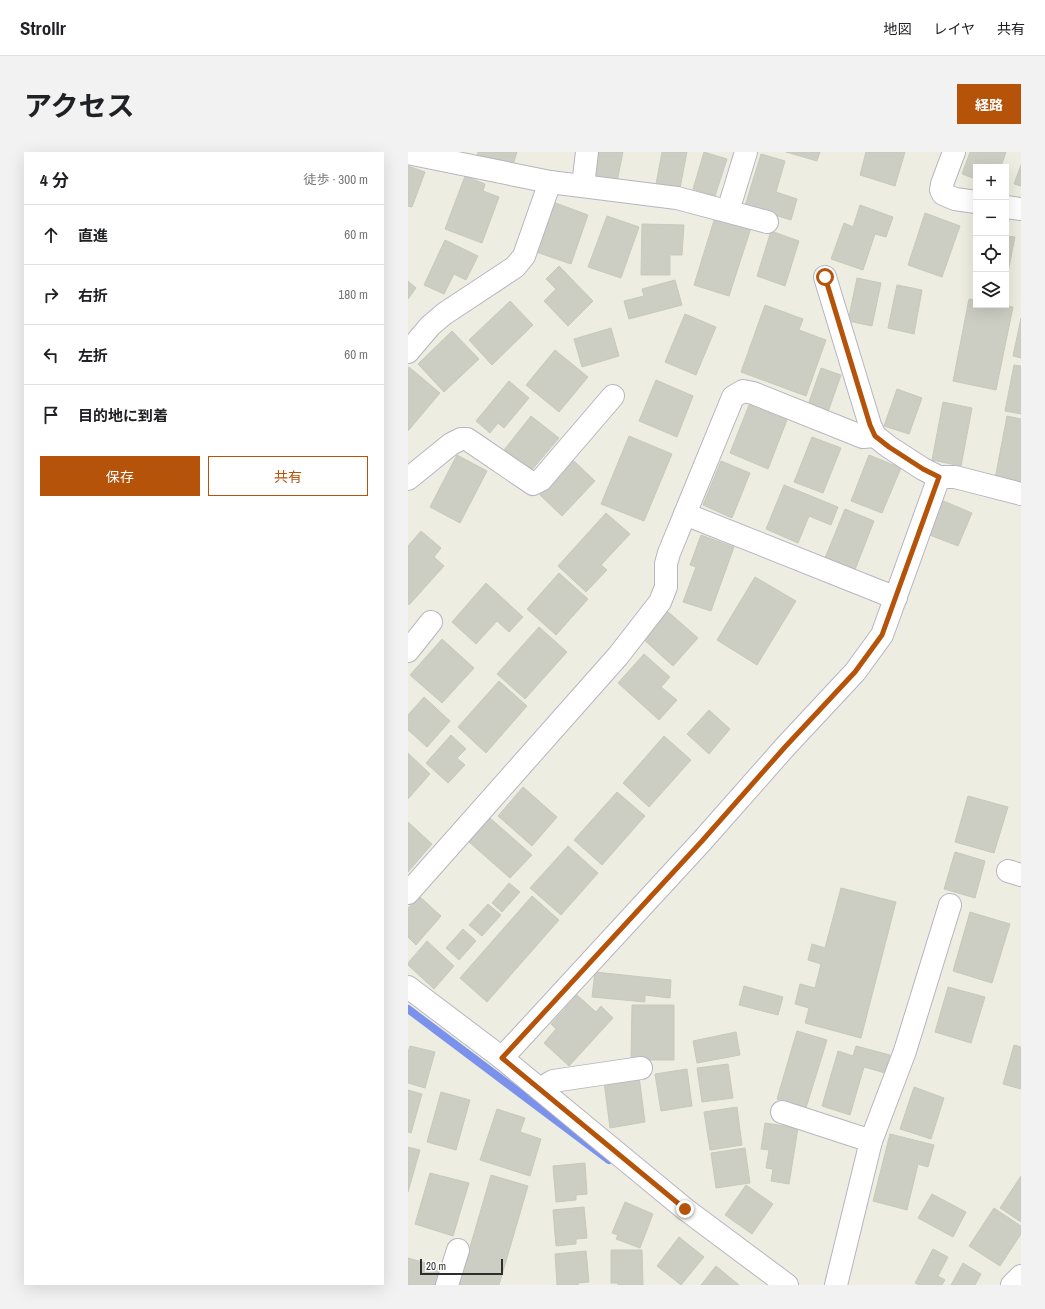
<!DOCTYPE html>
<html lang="ja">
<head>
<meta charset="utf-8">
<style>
	body { margin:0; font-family:"Archivo Narrow","Noto Sans JP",sans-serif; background:#f2f2f2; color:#202124 }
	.controls { position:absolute; right:12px; top:12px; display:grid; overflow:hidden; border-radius:0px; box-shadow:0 4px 16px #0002 }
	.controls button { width:36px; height:36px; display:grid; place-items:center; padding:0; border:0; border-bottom:1px solid #e0e0e0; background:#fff; color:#202124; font:20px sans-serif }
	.scale { position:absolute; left:12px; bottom:10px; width:83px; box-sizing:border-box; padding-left:4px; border:2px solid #2e2e2e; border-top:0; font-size:11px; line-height:14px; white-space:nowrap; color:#2e2e2e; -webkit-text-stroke:3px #fff; paint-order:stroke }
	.stop { position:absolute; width:12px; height:12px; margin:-9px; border:3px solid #b45309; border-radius:50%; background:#fff }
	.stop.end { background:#b45309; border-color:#fff; box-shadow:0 1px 4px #0008 }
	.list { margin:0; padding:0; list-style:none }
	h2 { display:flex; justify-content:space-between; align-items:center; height:52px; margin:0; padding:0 16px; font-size:17px }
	h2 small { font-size:13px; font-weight:400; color:#757577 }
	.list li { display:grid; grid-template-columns:26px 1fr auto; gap:12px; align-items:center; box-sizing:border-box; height:60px; padding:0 16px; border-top:1px solid #e0e0e0 }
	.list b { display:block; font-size:15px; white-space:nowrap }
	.list em { font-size:13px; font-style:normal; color:#757577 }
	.actions { display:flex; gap:8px; padding:12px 16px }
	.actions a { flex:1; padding:9px 0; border:1px solid #b45309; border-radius:0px; text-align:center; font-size:14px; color:#b45309 }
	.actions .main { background:#b45309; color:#fff }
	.icon { flex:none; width:22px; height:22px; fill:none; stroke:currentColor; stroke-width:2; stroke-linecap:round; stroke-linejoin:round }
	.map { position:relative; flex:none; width:613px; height:1133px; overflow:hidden; border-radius:0px }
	header { display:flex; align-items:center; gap:24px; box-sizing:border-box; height:56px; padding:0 20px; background:#fff; border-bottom:1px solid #e0e0e0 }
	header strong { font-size:19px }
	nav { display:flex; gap:22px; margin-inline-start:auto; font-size:14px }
	.intro { display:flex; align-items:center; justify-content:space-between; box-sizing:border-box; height:96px; padding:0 24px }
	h1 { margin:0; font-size:28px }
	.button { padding:10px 18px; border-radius:0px; background:#b45309; color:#fff; font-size:14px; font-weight:700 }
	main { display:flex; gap:24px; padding:0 24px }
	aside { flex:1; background:#fff; border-radius:0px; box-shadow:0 4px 16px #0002 }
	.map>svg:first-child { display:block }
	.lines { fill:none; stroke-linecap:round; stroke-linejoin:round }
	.stream { stroke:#7a92eb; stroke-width:8 }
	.building { fill:#cccdc3; stroke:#c7caba }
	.minor-casing { stroke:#b8b4c0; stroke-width:24 }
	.minor { stroke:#fff; stroke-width:22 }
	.route { stroke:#b45309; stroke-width:5 }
</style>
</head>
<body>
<header>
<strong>Strollr</strong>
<nav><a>地図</a><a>レイヤ</a><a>共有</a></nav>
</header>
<div class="intro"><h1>アクセス</h1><a class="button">経路</a></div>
<main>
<aside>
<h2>4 分<small>徒歩 · 300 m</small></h2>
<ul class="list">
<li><svg class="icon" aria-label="ahead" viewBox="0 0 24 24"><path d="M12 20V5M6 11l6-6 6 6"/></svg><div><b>直進</b></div><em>60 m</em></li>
<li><svg class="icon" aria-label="right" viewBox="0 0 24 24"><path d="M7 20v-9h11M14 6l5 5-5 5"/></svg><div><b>右折</b></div><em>180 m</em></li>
<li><svg class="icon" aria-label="left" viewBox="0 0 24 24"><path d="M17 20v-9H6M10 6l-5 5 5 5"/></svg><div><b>左折</b></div><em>60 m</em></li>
<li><svg class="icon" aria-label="arrive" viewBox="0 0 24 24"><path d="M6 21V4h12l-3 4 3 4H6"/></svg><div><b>目的地に到着</b></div></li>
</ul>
<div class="actions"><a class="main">保存</a><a>共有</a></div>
</aside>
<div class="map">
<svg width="613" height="1133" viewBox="0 0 613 1133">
	<rect width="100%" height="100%" fill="#edeee1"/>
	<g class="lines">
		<path class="stream" d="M0 857 201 1008"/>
	</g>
	<g class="building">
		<path d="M70 0H109L105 13 69 4Z"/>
		<path d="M191 0H215L209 30 186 25Z"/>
		<path d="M254 0H279L272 36 248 32Z"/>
		<path d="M296 0 319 7 307 44 285 37Z"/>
		<path d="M378 0H412L409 9Z"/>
		<path d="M458 0H497L487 34 452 23Z"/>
		<path d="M562 0H598L593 15H568V27L554 22Z"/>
		<path d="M353 2 377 9 368 40 389 47 383 68 337 54Z"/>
		<path d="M613 13V34L606 32Z"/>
		<path d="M0 14 17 20 4 55 0 54Z"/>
		<path d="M57 24 77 32 75 39 91 45 74 91 37 77Z"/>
		<path d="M145 50 180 63 163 112 128 100Z"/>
		<path d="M452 53 485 65 478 85 467 82 455 118 423 107 436 71 445 75Z"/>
		<path d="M517 61 552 74 534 125 500 113Z"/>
		<path d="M199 64 231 75 213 126 180 115Z"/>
		<path d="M307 65 343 76 321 144 286 133Z"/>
		<path d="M598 67H601L598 84 607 85 598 130Z"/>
		<path d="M234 72 276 73 274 103H262V123H233Z"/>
		<path d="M363 79 391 89 377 134 349 124Z"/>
		<path d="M37 88 70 104 58 128 46 122 36 142 16 133Z"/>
		<path d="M151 114 185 149 160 174 136 149 148 137 138 127Z"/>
		<path d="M449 126 473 131 464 174 440 169Z"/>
		<path d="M267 128 274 153 221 167 216 149 236 144 234 137Z"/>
		<path d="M0 129 8 136 0 147Z"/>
		<path d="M489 133 514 138 506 182 480 176Z"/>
		<path d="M561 147 568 148V153H592L605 155 588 238 545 229Z"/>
		<path d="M102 149 125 173 84 213 61 188Z"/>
		<path d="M357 153 395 167 391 178 418 188 398 244 333 220Z"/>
		<path d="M277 162 308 175 288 223 257 210Z"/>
		<path d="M613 166V206L605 204Z"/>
		<path d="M203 176 211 204 174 215 166 187Z"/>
		<path d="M44 179 71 207 36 240 10 212Z"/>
		<path d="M147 198 180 225 151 260 118 233Z"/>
		<path d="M606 213 613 214V262L597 259Z"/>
		<path d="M1 215 32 241 0 279V217Z"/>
		<path d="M413 216 433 223 420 260 400 253Z"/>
		<path d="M248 228 285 244 269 285 231 269Z"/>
		<path d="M101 229 121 246 96 276 90 271 82 281 68 269Z"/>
		<path d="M489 237 514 246 501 282 476 274Z"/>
		<path d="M535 250 564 256 553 314 524 308Z"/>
		<path d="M341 253 379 268 360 317 322 301Z"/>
		<path d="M123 264 151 286 122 320 96 298Z"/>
		<path d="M599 264 613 267V332L587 327Z"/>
		<path d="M221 284 264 302 236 369 193 352Z"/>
		<path d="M404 285 433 296 415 341 386 330Z"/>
		<path d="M49 303 79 319 52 371 22 355Z"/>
		<path d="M461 303 493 316 474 361 443 349Z"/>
		<path d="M165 308 187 329 154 364 132 343Z"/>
		<path d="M313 309 342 321 324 366 295 353Z"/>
		<path d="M376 333 430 355 423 373 401 364 390 391 358 377Z"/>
		<path d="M533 348 564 361 550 394 519 382Z"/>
		<path d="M437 357 466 369 445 423 415 411Z"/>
		<path d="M198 361 222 382 193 413 199 418 178 440 150 414Z"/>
		<path d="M13 379 33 396 26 405 36 414 1 453 0 451V394Z"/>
		<path d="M293 383 326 395 303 459 275 450 288 415 282 413Z"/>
		<path d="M151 421 180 447 148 483 119 457Z"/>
		<path d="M347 425 388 449 349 513 309 488Z"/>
		<path d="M78 431 115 465 101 480 89 469 68 492 44 470Z"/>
		<path d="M258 458 290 486 265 514 234 486Z"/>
		<path d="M131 475 159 500 117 547 89 522Z"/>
		<path d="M34 487 66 516 34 551 2 523Z"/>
		<path d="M236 502 262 525 253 535 269 548 251 568 210 531Z"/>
		<path d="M91 529 119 554 78 601 50 575Z"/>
		<path d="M16 545 42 569 19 595 0 578V563Z"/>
		<path d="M301 558 322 577 301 602 279 582Z"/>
		<path d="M43 583 58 597 49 606 57 613 40 631 18 611Z"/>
		<path d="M256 584 283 608 241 655 215 631Z"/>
		<path d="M0 601 22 622 0 647Z"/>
		<path d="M115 635 149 665 124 694 90 664Z"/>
		<path d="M209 640 237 664 194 713 166 688Z"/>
		<path d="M560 644 600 655 586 701 547 690Z"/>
		<path d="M82 666 124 703 102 726 61 690Z"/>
		<path d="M0 670 24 692 0 720Z"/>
		<path d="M160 694 190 721 153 763 122 736Z"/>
		<path d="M547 700 577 709 567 746 536 737Z"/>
		<path d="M101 731 112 740 94 760 84 751Z"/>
		<path d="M433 736 488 750 453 886 397 871 401 856 387 852 392 832 407 836 413 812 400 808 404 792 417 796Z"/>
		<path d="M11 744 33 764 8 793 0 785V756Z"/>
		<path d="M124 744 151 768 79 850 52 826Z"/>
		<path d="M80 752 93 763 74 784 61 773Z"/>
		<path d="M562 760 602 772 584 831 545 819Z"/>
		<path d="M55 777 68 789 51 808 38 796Z"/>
		<path d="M19 789 46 814 26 837 0 813V811Z"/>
		<path d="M187 820 263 828 262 846 237 843V850L184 845Z"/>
		<path d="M336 834 375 845 370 863 331 853Z"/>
		<path d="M540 835 577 845 563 891 527 880Z"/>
		<path d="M169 843 188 860 193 854 205 866 161 914 136 891 148 877 143 872Z"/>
		<path d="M224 853H266V908H223Z"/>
		<path d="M389 879 419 888 398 956 369 947Z"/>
		<path d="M328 880 332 903 289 911 285 889Z"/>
		<path d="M606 893 613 895V937L595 932Z"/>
		<path d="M2 894 27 900 17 936 0 931V900Z"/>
		<path d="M448 894 482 903 477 921 456 915 442 963 414 954 430 899 445 904Z"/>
		<path d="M320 912 325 946 294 950 289 916Z"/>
		<path d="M279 917 284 954 253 959 247 922Z"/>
		<path d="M231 924 237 970 202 976 196 930Z"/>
		<path d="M506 935 536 946 523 987 492 977Z"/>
		<path d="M0 938 14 942 3 981 0 980Z"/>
		<path d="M33 940 62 948 48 998 19 990Z"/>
		<path d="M329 955 334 993 302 998 296 960Z"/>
		<path d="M89 957 117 966 112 980 133 987 122 1024 72 1008Z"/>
		<path d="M357 971 390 976 381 1032 363 1029 365 1017 358 1016 361 998 353 997Z"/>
		<path d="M482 982 526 993 520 1015 510 1012 499 1058 465 1049Z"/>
		<path d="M0 995 12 998 0 1040Z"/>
		<path d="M337 996 342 1031 308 1036 303 1001Z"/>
		<path d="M177 1011 179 1042 168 1043V1048L148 1050 145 1014Z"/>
		<path d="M22 1021 61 1031 45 1084 7 1072Z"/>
		<path d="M83 1023 120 1034 91 1133H51Z"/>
		<path d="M613 1024V1070L592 1056Z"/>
		<path d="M338 1033 365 1052 344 1082 317 1063Z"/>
		<path d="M524 1042 558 1060 545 1085 510 1066Z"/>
		<path d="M217 1050 245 1062 232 1096 208 1087 210 1083 204 1081Z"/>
		<path d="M176 1055 179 1086 168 1087V1092L148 1094 145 1058Z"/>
		<path d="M586 1056 613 1074V1082L592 1114 561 1094Z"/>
		<path d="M271 1085 296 1105 273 1133 249 1114Z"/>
		<path d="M525 1097 540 1105 530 1124 537 1128 534 1133H511L507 1131Z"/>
		<path d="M203 1098H234L235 1133H210V1131H203Z"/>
		<path d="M178 1099 181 1130 170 1131V1133H149L147 1102Z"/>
		<path d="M0 1106 32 1115 27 1133H0Z"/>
		<path d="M555 1111 573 1122 567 1133H543Z"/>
		<path d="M308 1114 331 1133H293Z"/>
	</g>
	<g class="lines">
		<g class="minor-casing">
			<g id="minor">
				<path d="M546 0 534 32 533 38 535 42 547 47 568 50"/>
				<path d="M0 1 142 30 269 46 359 70"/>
				<path d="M175 34 179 0"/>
				<path d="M598 55 613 57"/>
				<path d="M320 59 338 0"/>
				<path d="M417 125 462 273 467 284 481 295 515 317 531 325"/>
				<path d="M0 200 22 174 36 162 107 115 116 104 142 30"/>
				<path d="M0 327 43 292 53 287H59L125 332 133 328 205 244"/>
				<path d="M277 362 488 446"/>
				<path d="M0 499 23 470"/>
				<path d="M600 719 613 723"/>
				<path d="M0 741 210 504 252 450 258 435V412L261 401 325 245 335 239 345 241 455 285 467 284"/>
				<path d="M0 835 94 906 277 1057 379 1133"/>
				<path d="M94 906 294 689 377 595 447 520 474 483 531 325H547L613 342"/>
				<path d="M132 937 145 929 233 916"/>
				<path d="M374 960 463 989"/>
				<path d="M39 1133 50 1098"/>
				<path d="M428 1133 463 989 497 899 542 753"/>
				<path d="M604 1133 613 1124"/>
			</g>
		</g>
		<use href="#minor" class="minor"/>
	</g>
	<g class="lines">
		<path class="route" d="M277 1057 94 906 294 689 377 595 447 520 474 483 531 325 515 317 481 295 467 284 462 273 417 125"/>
	</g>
</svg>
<div class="controls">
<button>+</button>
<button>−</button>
<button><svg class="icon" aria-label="locate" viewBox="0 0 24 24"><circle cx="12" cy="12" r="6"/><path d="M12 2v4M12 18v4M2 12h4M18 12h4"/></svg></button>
<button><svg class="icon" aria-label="layers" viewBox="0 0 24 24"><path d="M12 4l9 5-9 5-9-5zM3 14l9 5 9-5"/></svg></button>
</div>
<div class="scale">20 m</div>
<div class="stop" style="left:417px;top:125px"></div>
<div class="stop end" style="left:277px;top:1057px"></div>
</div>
</main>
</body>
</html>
